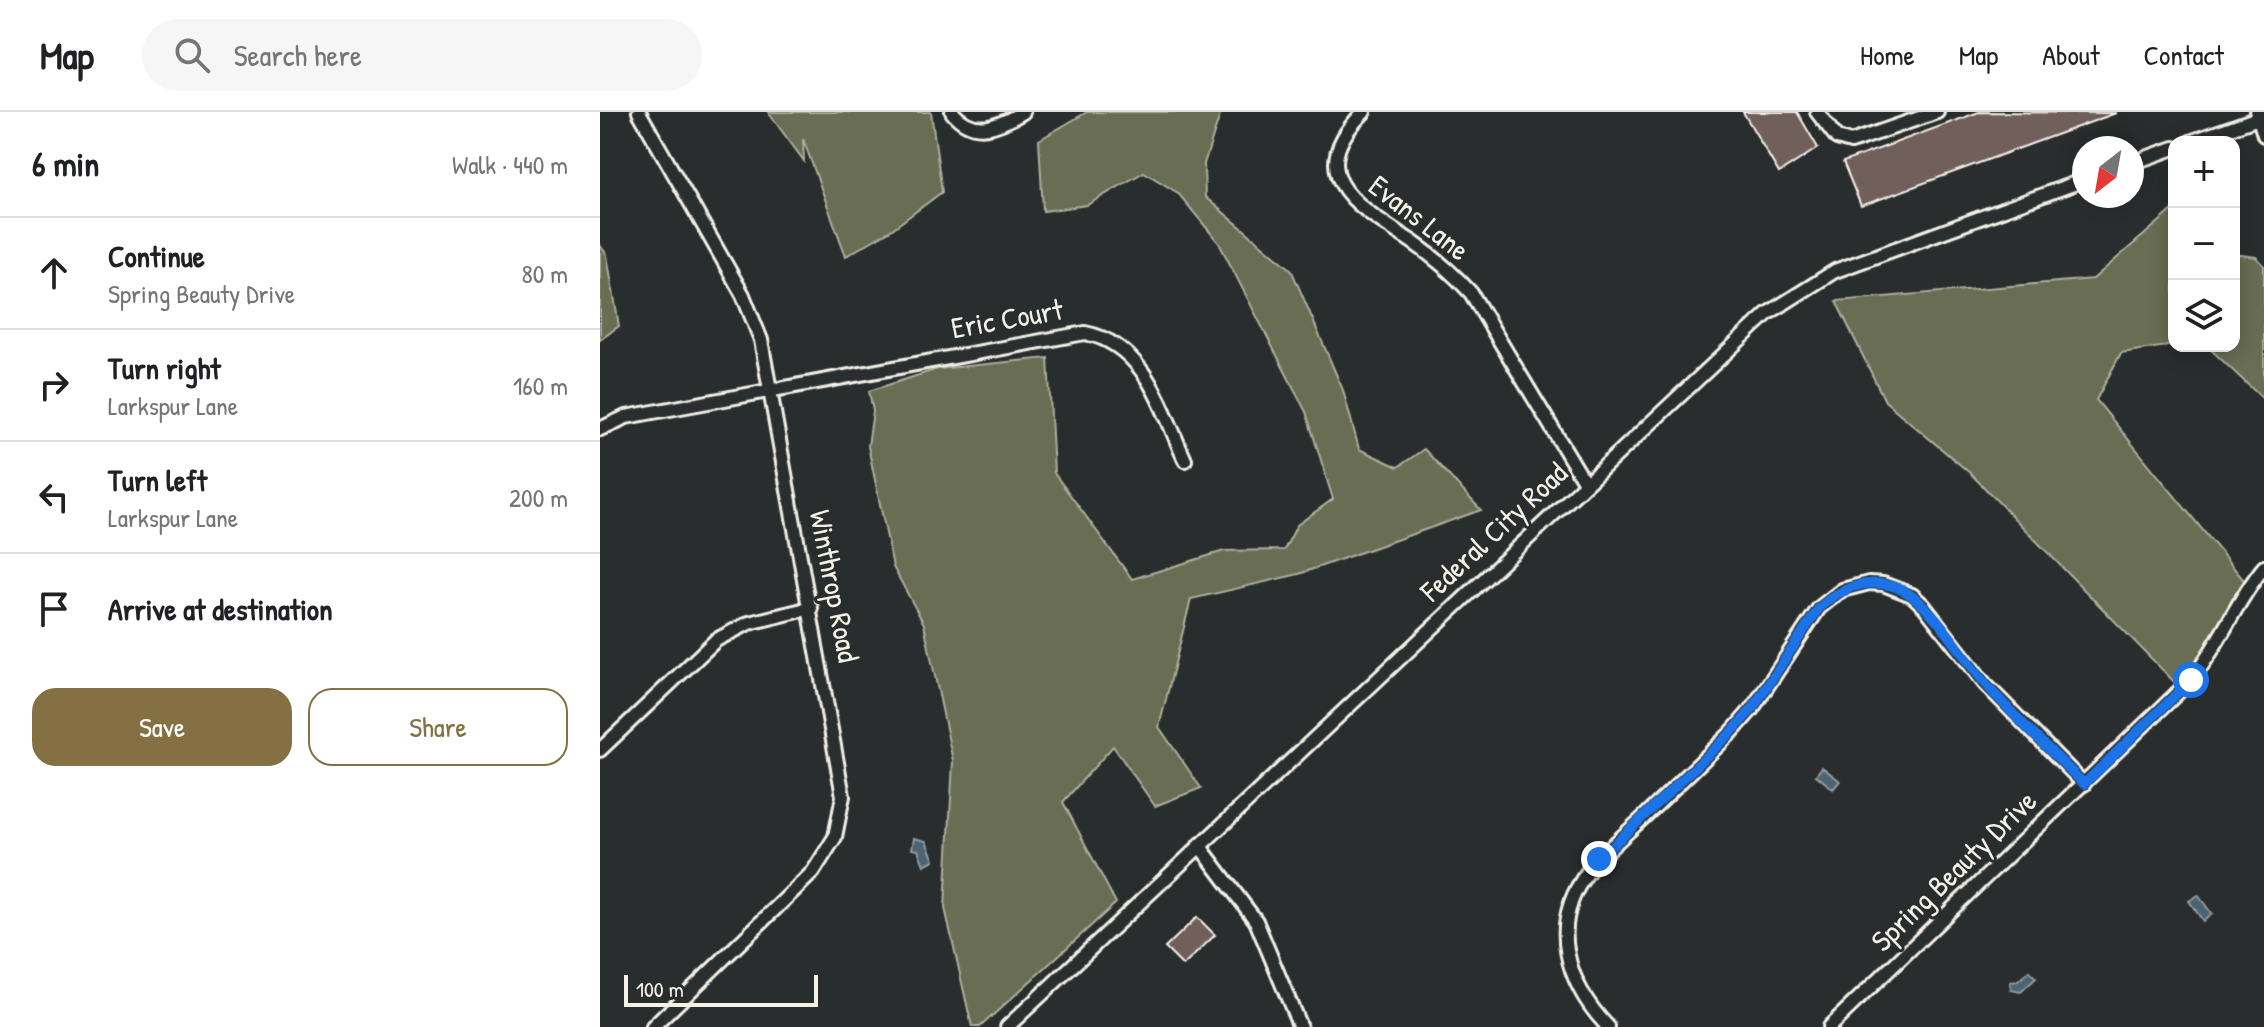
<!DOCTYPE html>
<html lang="en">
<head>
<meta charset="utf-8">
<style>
	body { margin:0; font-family:"Patrick Hand",sans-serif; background:#f6f6f6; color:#202124 }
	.controls { position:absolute; right:24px; top:24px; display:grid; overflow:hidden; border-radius:16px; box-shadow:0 4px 20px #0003 }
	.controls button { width:72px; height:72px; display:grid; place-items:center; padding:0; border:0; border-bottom:2px solid #e0e0e0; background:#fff; color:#202124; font:40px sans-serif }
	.compass { position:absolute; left:1472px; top:24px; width:72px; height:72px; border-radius:50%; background:#fff; box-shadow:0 4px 20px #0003; rotate:211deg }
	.scale { position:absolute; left:24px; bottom:20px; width:194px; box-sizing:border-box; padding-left:8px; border:4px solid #f4f1e8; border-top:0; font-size:22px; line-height:28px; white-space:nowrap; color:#f4f1e8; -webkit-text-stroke:6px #2a2d2e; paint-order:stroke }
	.stop { position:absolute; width:24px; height:24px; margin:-18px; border:6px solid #1a73e8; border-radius:50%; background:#fff }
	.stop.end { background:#1a73e8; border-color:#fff; box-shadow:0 2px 8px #0008 }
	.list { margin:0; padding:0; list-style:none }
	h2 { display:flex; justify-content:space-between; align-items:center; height:104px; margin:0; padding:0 32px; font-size:34px }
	h2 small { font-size:26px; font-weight:400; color:#757577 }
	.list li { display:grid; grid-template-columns:52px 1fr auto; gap:24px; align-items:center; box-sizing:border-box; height:112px; padding:0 32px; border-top:2px solid #e0e0e0 }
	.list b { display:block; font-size:30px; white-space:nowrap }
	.list p { margin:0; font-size:26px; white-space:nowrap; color:#757577 }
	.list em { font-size:26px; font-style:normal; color:#757577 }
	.actions { display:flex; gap:16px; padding:24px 32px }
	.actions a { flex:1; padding:18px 0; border:2px solid #847042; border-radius:24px; text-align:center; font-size:28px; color:#847042 }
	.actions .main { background:#847042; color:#fff }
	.icon { flex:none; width:44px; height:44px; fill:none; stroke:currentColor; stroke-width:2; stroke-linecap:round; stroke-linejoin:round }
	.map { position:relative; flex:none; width:1664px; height:915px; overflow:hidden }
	header { display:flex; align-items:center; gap:48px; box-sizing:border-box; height:112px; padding:0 40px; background:#fff; border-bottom:2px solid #e0e0e0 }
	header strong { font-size:38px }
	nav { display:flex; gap:44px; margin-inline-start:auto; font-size:28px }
	.search { width:560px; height:72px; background:#f6f6f6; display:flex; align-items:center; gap:20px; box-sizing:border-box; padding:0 28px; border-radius:44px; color:#757577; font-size:30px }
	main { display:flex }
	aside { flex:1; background:#fff }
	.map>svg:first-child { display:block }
	.green { fill:#676d53; stroke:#aeaf9e; stroke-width:2 }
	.water { fill:#4e6472; stroke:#909ca1; stroke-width:2 }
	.building { fill:#715f5b; stroke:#f4f1e8; stroke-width:2 }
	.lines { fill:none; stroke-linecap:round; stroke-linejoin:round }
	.minor-casing { stroke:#f4f1e8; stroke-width:18 }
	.minor { stroke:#2a2d2e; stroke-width:12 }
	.route { stroke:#1a73e8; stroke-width:10 }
	.labels { text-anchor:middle; stroke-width:6; stroke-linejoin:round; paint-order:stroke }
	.street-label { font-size:30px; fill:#f4f1e8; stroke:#2a2d2e }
</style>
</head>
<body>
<header>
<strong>Map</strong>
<div class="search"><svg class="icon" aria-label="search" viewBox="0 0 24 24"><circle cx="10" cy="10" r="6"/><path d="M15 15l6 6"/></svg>Search here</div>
<nav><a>Home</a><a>Map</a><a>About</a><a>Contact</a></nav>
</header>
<main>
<aside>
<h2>6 min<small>Walk · 440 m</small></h2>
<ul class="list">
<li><svg class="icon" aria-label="ahead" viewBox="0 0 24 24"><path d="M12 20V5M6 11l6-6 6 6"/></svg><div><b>Continue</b><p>Spring Beauty Drive</p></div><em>80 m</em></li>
<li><svg class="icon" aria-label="right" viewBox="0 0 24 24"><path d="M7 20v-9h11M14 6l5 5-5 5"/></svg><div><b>Turn right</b><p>Larkspur Lane</p></div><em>160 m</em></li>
<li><svg class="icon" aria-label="left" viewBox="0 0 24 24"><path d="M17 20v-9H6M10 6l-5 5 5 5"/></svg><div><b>Turn left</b><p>Larkspur Lane</p></div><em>200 m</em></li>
<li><svg class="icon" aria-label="arrive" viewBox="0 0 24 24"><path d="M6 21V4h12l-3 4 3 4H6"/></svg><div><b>Arrive at destination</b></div></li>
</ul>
<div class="actions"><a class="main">Save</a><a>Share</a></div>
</aside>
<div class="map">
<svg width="1664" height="915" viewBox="0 0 1664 915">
	<rect width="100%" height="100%" fill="#2a2d2e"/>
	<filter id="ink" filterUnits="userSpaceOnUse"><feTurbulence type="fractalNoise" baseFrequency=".0125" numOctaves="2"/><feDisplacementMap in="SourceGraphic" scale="16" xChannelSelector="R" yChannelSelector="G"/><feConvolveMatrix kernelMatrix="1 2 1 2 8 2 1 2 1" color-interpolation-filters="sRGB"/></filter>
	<g filter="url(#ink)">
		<g class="green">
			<path d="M168 0H331L342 80 291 118 246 144 203 27 204 49Z"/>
			<path d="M487 0H621L604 52 605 85 691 157 743 278 759 337 798 355 824 337 881 398 699 462 591 487 559 615 601 676 555 694 513 634 463 690 516 791 380 915H372L345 796 353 649 324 512 293 455 268 334 273 299 269 279 338 257 448 246 454 361 532 467 624 439 684 438 697 413 733 387 706 300 619 131 578 81 544 60 487 93 443 99 439 28Z"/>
			<path d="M1574 97V233L1521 241 1496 288 1647 472 1582 578 1371 362 1285 289 1236 189 1493 167Z"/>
			<path d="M0 133 7 143 19 214 0 228Z"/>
			<path d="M1634 142 1656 145 1664 153V288L1607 234H1634Z"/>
		</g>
		<g class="water">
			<path d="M1222 655 1240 669 1233 677 1216 663Z"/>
			<path d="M314 726 326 729 334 748 324 753 318 738 312 737Z"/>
			<path d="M1598 783 1612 802 1603 809 1589 789Z"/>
			<path d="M1429 859 1436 866 1421 880 1411 878 1410 870 1418 869Z"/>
		</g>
		<g class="building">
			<path d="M1143 0H1197L1218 36 1179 61Z"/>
			<path d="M1379 0 1516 1 1261 94 1243 50Z"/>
			<path d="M597 805 615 823 583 854 565 836Z"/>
		</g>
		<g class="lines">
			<g class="minor-casing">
				<g id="minor">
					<path d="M39 0 143 183 161 228 243 684 235 725 213 760 53 915"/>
					<path d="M352 0C374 26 398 15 423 0"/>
					<path d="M764 0C699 64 761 96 811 129 833 144 853 161 871 181L985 371"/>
					<path d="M1217 0 1237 26 1251 30 1337 0"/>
					<path d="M1657 0 1664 23"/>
					<path d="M1590 30 1664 4"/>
					<path d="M1532 51 1574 36"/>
					<path d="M0 317 26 305 485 221C546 233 562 298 585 348"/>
					<path d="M0 638 116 528 149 511 211 496"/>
					<path d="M599 733 656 809 700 915"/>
					<path d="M407 915 1167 202 1235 159 1484 68"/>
					<path d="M1008 915C967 872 948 813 987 761 1003 740 1025 723 1044 705 1073 677 1103 648 1132 620L1152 597 1219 496 1242 478 1269 471 1283 472 1312 483 1324 494 1385 572 1484 672"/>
					<path d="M1229 915 1591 568C1620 533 1635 490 1664 455"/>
				</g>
			</g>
			<use href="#minor" class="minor"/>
		</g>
	</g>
	<g class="lines" filter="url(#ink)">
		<path class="route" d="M999 747 1132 620 1152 597 1219 496C1241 476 1268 465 1298 476 1331 489 1361 543 1384 570 1415 606 1450 638 1484 672L1591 568"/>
	</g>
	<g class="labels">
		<g class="street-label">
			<text transform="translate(819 106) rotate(38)" y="10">Evans Lane</text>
			<text transform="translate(407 207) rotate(-10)" y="10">Eric Court</text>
			<text transform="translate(894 420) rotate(-43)" y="10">Federal City Road</text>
			<text transform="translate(234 474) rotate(79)" y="10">Winthrop Road</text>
			<text transform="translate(1354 759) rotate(-44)" y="10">Spring Beauty Drive</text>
		</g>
	</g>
</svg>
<div class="controls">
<button>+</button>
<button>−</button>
<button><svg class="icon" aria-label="layers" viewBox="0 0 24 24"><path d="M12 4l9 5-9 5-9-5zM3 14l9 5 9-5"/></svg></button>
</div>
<svg class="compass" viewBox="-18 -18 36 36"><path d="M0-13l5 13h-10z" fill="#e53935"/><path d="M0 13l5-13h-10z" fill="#757577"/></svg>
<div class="scale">100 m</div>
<div class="stop" style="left:1591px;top:568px"></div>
<div class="stop end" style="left:999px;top:747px"></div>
</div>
</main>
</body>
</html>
